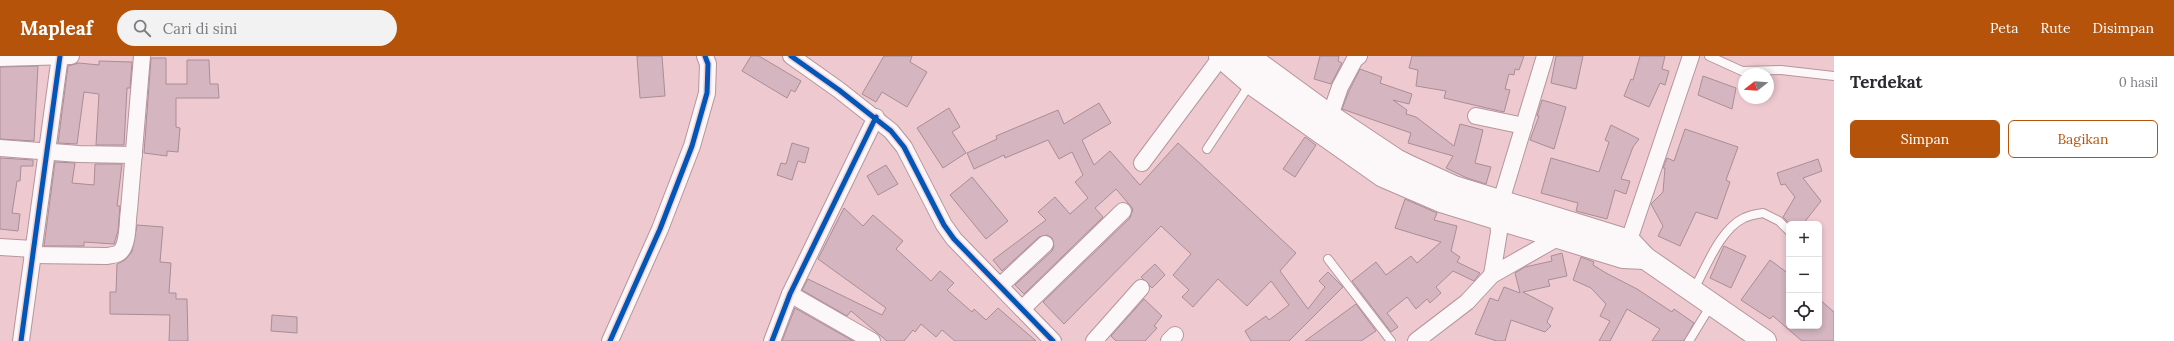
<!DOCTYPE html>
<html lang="id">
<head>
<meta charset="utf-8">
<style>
	body { margin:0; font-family:Lora,serif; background:#f2f2f3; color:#2b2b33 }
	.controls { position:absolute; right:12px; bottom:12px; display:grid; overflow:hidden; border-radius:6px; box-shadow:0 2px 6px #0003 }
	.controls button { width:36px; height:36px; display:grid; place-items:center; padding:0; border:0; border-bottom:1px solid #e1e1e2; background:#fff; color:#2b2b33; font:20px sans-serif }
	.compass { position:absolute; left:1738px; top:12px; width:36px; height:36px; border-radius:50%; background:#fff; box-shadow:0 2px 6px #0003; rotate:253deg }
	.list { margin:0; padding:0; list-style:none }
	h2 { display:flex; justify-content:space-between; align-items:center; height:52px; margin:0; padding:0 16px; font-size:17px }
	h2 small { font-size:13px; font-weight:400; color:#7c7c81 }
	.actions { display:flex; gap:8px; padding:12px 16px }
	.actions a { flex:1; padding:9px 0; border:1px solid #b45309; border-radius:6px; text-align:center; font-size:14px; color:#b45309 }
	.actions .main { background:#b45309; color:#fff }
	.icon { flex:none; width:22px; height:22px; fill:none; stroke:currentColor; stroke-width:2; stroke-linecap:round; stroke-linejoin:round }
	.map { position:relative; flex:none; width:1834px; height:285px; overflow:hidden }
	header { display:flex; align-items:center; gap:24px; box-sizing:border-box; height:56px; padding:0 20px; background:#b45309; color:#fff }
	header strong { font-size:19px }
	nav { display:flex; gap:22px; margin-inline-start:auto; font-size:14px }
	.search { width:280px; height:36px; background:#f2f2f3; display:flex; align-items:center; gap:10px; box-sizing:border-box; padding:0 14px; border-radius:22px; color:#7c7c81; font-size:15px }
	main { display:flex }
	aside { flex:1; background:#fff }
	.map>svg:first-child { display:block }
	.building { fill:#d4b5c0; stroke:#aa8d97 }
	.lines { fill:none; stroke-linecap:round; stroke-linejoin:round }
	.lane-casing { stroke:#b5969c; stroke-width:10 }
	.street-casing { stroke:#b5969c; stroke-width:18 }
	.highway-casing { stroke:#b5969c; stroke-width:24 }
	.lane { stroke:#fcf7f8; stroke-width:8 }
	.street { stroke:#fcf7f8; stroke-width:16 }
	.highway { stroke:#fcf7f8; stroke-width:22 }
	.cycleway-casing { stroke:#f4d1d7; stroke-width:8 }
	.cycleway { stroke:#0057b8; stroke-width:5 }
</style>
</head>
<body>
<header>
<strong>Mapleaf</strong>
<div class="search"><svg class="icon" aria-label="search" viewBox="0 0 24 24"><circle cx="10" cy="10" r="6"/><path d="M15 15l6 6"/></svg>Cari di sini</div>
<nav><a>Peta</a><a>Rute</a><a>Disimpan</a></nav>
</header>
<main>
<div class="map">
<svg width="1834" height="285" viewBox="0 0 1834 285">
	<rect width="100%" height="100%" fill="#eec9d0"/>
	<g class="building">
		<path d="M637 0H662L665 40 640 42Z"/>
		<path d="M751 0H759L801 25 795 36 791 34 787 42 742 15Z"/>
		<path d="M884 0H912L910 6 927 16 907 51 882 36 876 46 862 38Z"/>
		<path d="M1320 0H1339L1338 5 1342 7 1331 28 1314 23Z"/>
		<path d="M1412 0H1524L1519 14 1515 13 1514 19 1509 18 1505 33 1510 34 1504 56 1444 42 1446 35 1416 30 1418 14 1409 12Z"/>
		<path d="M1556 0H1583L1576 33 1551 27Z"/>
		<path d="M1640 0H1665L1662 13 1669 15 1665 29 1660 27 1649 51 1624 40 1631 23 1633 24Z"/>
		<path d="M151 2H166V28H187V4H209L210 28H218L219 42H176V71L180 72 178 96 167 95V100L144 97Z"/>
		<path d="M99 5 132 6 130 32H127L124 89H96L99 38 84 36 77 88 58 87 68 10 79 7 99 9Z"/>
		<path d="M38 10 34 85 0 83V11Z"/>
		<path d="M1360 13 1382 21 1380 27 1412 38 1409 48 1393 44 1407 54 1406 58 1416 61 1454 90 1460 68 1483 74 1475 107 1491 111 1486 128 1467 122 1446 112 1453 100 1408 87 1411 77 1342 53 1349 35Z"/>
		<path d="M1703 20 1736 32 1732 53 1698 39Z"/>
		<path d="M1542 44 1566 51 1554 93 1530 84 1539 60H1537Z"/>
		<path d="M1099 47 1111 67 1082 84 1094 109 1110 95 1140 129 1178 87 1296 197 1280 215 1308 253 1325 231 1319 225 1328 216 1343 231 1289 285H1251L1245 275 1266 260 1269 264 1289 249 1271 225 1247 250 1218 223 1193 251 1182 241 1189 234 1173 219 1191 198 1161 170 1064 268 1043 246 1130 162 1133 153 1116 133 1095 152 1103 161 1024 238 1015 229 1052 195 1054 190 1052 182 1047 179 1039 181 1002 215 993 204 1046 164 1038 156 1055 141 1070 158 1088 142 1075 126 1083 119 1072 96 1059 103 1048 84 1005 102 1004 99 974 113 967 97 997 83 996 80 1058 54 1064 68Z"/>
		<path d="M949 52 960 71 952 76 966 97 943 112 917 72Z"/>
		<path d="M1611 69 1639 83 1633 91 1621 123 1630 125 1626 138 1615 134 1607 163 1576 155 1578 147 1541 137 1551 102 1599 116 1609 86 1605 84Z"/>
		<path d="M1685 73 1738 91 1726 124 1730 126 1717 163 1696 156 1680 190 1658 180 1663 170 1651 148 1663 136 1665 112H1663L1667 102 1674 105Z"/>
		<path d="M1305 81 1316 89 1295 121 1283 113Z"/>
		<path d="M792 87 809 92 805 107 798 105 792 124 777 119 781 107 786 108Z"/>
		<path d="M0 102 33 104V110H21L20 125H17L12 157 20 158 18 175 0 173Z"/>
		<path d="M1818 103 1822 115 1803 122 1821 145 1803 168H1790L1783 161 1795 141 1785 128 1781 129 1777 117Z"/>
		<path d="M55 106 75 107 72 127 94 129 95 108H122L117 150H120L118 175 114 188 84 186V190H44Z"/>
		<path d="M886 109 898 128 878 139 867 120Z"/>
		<path d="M972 121 1008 165 986 183 950 139Z"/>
		<path d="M1405 143 1437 157 1434 164 1457 170 1451 195 1460 201 1457 206 1480 217 1474 225 1453 215 1436 231 1441 237 1430 247 1427 243 1416 253 1407 241 1387 257 1398 271 1391 276 1352 225 1376 206 1386 219 1411 200 1417 207 1441 186 1395 172Z"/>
		<path d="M844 152 863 170 873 159 903 185 896 193 931 225 940 215 954 227 947 234 972 256 974 253 986 264 998 252 1036 285H955L942 274 936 281 921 268 915 276 913 274 904 285H887L851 255 847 260 802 234 808 223 882 259 886 252 818 203Z"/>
		<path d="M137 169 163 171 160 206 171 207 169 237H176V243H187L188 285H169L170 259 110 258V236H116L117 208 125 204 132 196Z"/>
		<path d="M1724 190 1746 200 1731 232 1710 222Z"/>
		<path d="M1562 197 1567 220 1548 224 1550 230 1523 236 1553 252 1547 266 1551 270 1545 276 1511 264 1505 285H1497L1475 278 1490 242 1498 245 1504 231 1520 237 1515 217 1525 211 1552 205 1551 200Z"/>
		<path d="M1581 201 1594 206 1593 209 1606 217 1637 233 1672 256 1674 253 1694 267 1684 285H1652L1660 273 1627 253 1610 285H1599L1610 265 1600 260 1606 248 1591 232 1573 224Z"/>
		<path d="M1770 204 1789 218V270H1819V243L1834 256V285H1802L1773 260 1770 263 1741 244Z"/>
		<path d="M1155 208 1165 219 1152 232 1141 221Z"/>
		<path d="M1144 243 1162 260 1154 270 1157 272 1145 285H1116L1111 280Z"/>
		<path d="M1356 248 1376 275 1361 285H1305Z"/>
		<path d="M795 252 853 285H782Z"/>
		<path d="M272 259 297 261V277L271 275Z"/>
	</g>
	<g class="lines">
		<g class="lane-casing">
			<g id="lane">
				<path d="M1709 0 1742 15 1781 14 1834 20"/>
				<path d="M1207 93 1250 28"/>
				<path d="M1328 203 1391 285"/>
				<path d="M1693 235C1706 212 1720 173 1744 162 1750 159 1757 158 1763 157L1779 165 1789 175"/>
				<path d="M1689 285 1711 249"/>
			</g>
		</g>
		<g class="street-casing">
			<g id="street">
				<path d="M791 0 839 34 891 75 904 91 944 169 954 183 1053 285"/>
				<path d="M0 2 71 0"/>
				<path d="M1330 60 1340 31 1355 3 1359 0"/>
				<path d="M1476 60 1524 70"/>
				<path d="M0 92 79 98 134 99"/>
				<path d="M1142 107 1221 1"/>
				<path d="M1501 145 1545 0"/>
				<path d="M0 191 33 193"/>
				<path d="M1625 196 1691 0"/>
				<path d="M32 199 107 200C111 199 117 199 120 196 129 188 127 165 129 154L142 0"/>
				<path d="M1492 219 1499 176 1498 161"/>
				<path d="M1000 230 1045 188"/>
				<path d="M790 238 872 285"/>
				<path d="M1022 253 1123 155"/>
				<path d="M21 285 60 0"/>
				<path d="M610 285 660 173 692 90 707 37 708 8 705 0"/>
				<path d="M772 285 790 238 876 61"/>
				<path d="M1094 285 1141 232"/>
				<path d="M1169 285 1175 279"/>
				<path d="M1416 285 1467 246 1492 219 1559 181"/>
			</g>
		</g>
		<g class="highway-casing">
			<g id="highway">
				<path d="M1220 0 1251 27 1383 120 1441 145 1623 201 1645 202"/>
				<path d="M1248 0 1330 60 1396 104 1410 111 1454 131 1629 185 1645 202 1765 285"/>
			</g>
		</g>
		<use href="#lane" class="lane"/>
		<use href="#street" class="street"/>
		<use href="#highway" class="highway"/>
		<g class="cycleway-casing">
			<g id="cycleway">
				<path d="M791 0 839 34 891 75 904 91 944 169 954 183 1053 285"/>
				<path d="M21 285 60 0"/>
				<path d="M610 285 660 173 692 90 707 37 708 8 705 0"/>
				<path d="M772 285 790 238 876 61"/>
			</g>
		</g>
		<use href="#cycleway" class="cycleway"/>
	</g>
</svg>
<div class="controls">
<button>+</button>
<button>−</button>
<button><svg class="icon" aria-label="locate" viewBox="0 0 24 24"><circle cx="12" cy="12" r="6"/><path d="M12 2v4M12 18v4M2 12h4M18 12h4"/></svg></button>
</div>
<svg class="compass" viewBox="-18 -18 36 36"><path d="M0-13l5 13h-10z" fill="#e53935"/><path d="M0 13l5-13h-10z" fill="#7c7c81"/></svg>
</div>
<aside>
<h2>Terdekat<small>0 hasil</small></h2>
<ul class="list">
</ul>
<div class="actions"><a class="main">Simpan</a><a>Bagikan</a></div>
</aside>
</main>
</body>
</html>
